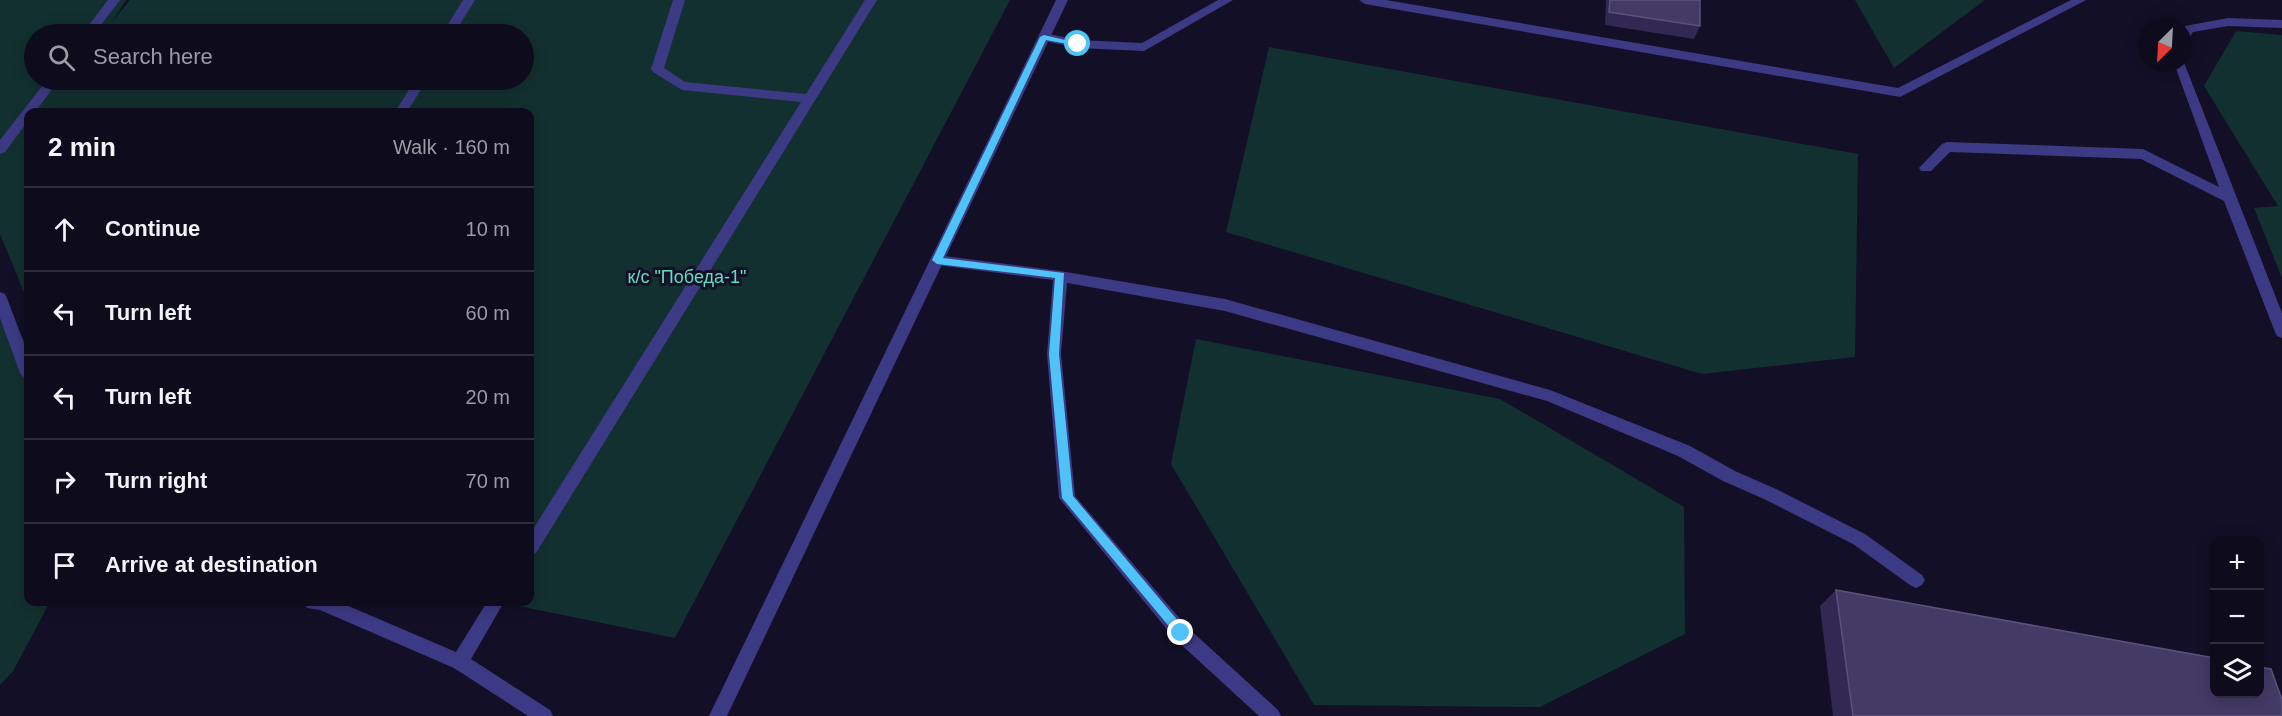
<!DOCTYPE html>
<html lang="en">
<head>
<meta charset="utf-8">
<style>
	body { margin:0; font-family:Helvetica,sans-serif; background:#171425; color:#f1f3f6 }
	.controls { position:absolute; right:18px; bottom:18px; display:grid; overflow:hidden; border-radius:12px; box-shadow:0 3px 15px #0003 }
	.controls button { width:54px; height:54px; display:grid; place-items:center; padding:0; border:0; border-bottom:2px solid #2e2b3b; background:#0e0b1c; color:#f1f3f6; font:30px sans-serif }
	.compass { position:absolute; left:2138px; top:18px; width:54px; height:54px; border-radius:50%; background:#0e0b1c; box-shadow:0 3px 15px #0003; rotate:204deg }
	.stop { position:absolute; width:18px; height:18px; margin:-14px; border:4px solid #4fc3f7; border-radius:50%; background:#fff }
	.stop.end { background:#4fc3f7; border-color:#fff; box-shadow:0 2px 6px #0008 }
	.list { margin:0; padding:0; list-style:none }
	h2 { display:flex; justify-content:space-between; align-items:center; height:78px; margin:0; padding:0 24px; font-size:26px }
	h2 small { font-size:20px; font-weight:400; color:#9b9ba3 }
	.list li { display:grid; grid-template-columns:39px 1fr auto; gap:18px; align-items:center; box-sizing:border-box; height:84px; padding:0 24px; border-top:2px solid #2e2b3b }
	.list b { display:block; font-size:22px; white-space:nowrap }
	.list em { font-size:20px; font-style:normal; color:#9b9ba3 }
	.icon { flex:none; width:33px; height:33px; fill:none; stroke:currentColor; stroke-width:2; stroke-linecap:round; stroke-linejoin:round }
	.map { position:relative; flex:none; width:2282px; height:716px; overflow:hidden }
	.search { position:absolute; background:#0e0b1c; box-shadow:0 3px 15px #0003; left:24px; top:24px; width:510px; height:66px; display:flex; align-items:center; gap:15px; box-sizing:border-box; padding:0 21px; border-radius:33px; color:#9b9ba3; font-size:22px }
	.panel { position:absolute; background:#0e0b1c; box-shadow:0 3px 15px #0003; left:24px; top:108px; width:510px; height:498px; border-radius:12px }
	.map>svg:first-child { display:block }
	.green { fill:#12302f; fill-rule:evenodd }
	.lines { fill:none; stroke-linecap:round; stroke-linejoin:round }
	.service { fill:#3d3a85; fill-rule:evenodd }
	.minor { fill:#3d3a85; fill-rule:evenodd }
	.wall { fill:#312854 }
	.building { fill:#433a66; stroke:#5a527e; stroke-width:1.5 }
	.route { fill:#4fc3f7 }
	.labels { text-anchor:middle; stroke-width:6; stroke-linejoin:round; paint-order:stroke }
	.park-label { font-size:18px; fill:#5fe0c0; stroke:#130f26 }
</style>
</head>
<body>
<div class="map">
<svg width="2282" height="716" viewBox="0 0 2282 716">
	<rect width="100%" height="100%" fill="#130f26"/>
	<g class="green">
		<path d="M0 0H126L112 22 130 0H1010L675 638 500 602H530V112H28V302L0 234ZM34 34H524V80H34Z"/>
		<path d="M1855 0H1985L1894 68Z"/>
		<path d="M2236 31 2282 35V278L2254 208 2278 206 2204 86Z"/>
		<path d="M1269 47 1858 154 1855 357 1702 374 1226 232Z"/>
		<path d="M0 305 28 346V602H50L13 671 0 685Z"/>
		<path d="M1196 339 1500 399 1684 507 1685 634 1540 707 1314 705 1171 464Z"/>
	</g>
	<g class="lines">
		<g class="service">
			<path d="M108 0H120L94 34H82Z"/>
			<path d="M463 0H475L454 34H442Z"/>
			<path d="M673 0H685L664 68 685 82 806 94 865 0H877L536 553 530 555V534L801 102 682 90 653 72 651 69Z"/>
			<path d="M1218 0H1233L1144 51 1078 48 1040 40 1038 37 1044 33 1078 40 1142 43Z"/>
			<path d="M1359 0H1386L1898 88 2071 0H2086L1900 97 1365 4Z"/>
			<path d="M2228 18 2282 20V28L2228 26 2193 32 2187 42 2183 43 2185 26Z"/>
			<path d="M2183 60 2282 313V338L2277 336 2275 332 2224 201 2141 159 1950 152 1931 171H1921L1919 168 1942 144 1947 142 2143 149 2219 187 2174 63H2183Z"/>
			<path d="M47 80H59L35 112H28V121L5 152 0 154V140Z"/>
			<path d="M415 80H427L407 112H395Z"/>
			<path d="M937 255 1060 271 1225 299 1550 390 1690 446 1735 471 1776 489 1865 534 1922 575 1925 580 1922 585 1916 588 1910 585 1853 544 1764 499 1723 481 1678 456 1547 401 1225 311 1067 283 1061 354 1075 496 1187 627 1278 710 1281 716H1259L1175 639 1059 498 1047 354 1053 280 937 265 930 260Z"/>
			<path d="M0 292 5 294 7 298 28 354V379L23 377 20 373 0 318Z"/>
			<path d="M304 602H339L456 652 487 602H504L471 659 550 710 553 716H528L454 668 320 610 307 608Z"/>
		</g>
		<path class="minor" d="M1056 0H1068L727 716H709Z"/>
	</g>
	<g class="wall">
		<path d="M1606 0H1700V26L1694 39 1605 25Z"/>
		<path d="M1836 590 2282 716H1833L1820 606Z"/>
	</g>
	<g class="building">
		<path d="M1610 0H1700V26L1609 12Z"/>
		<path d="M1836 590 2214 658V693H2259V667L2271 669 2282 700V716H1853Z"/>
	</g>
	<path class="route" d="M1044 35 1082 44 1078 46 1046 40 943 258 1064 273 1059 354 1073 496 1185 629V636L1181 638 1177 636 1062 498 1049 354 1055 278 937 264 932 260 1040 37Z"/>
	<g class="labels">
		<g class="park-label">
			<text x="687" y="283">к/с "Победа-1"</text>
		</g>
	</g>
</svg>
<div class="controls">
<button>+</button>
<button>−</button>
<button><svg class="icon" aria-label="layers" viewBox="0 0 24 24"><path d="M12 4l9 5-9 5-9-5zM3 14l9 5 9-5"/></svg></button>
</div>
<svg class="compass" viewBox="-18 -18 36 36"><path d="M0-13l5 13h-10z" fill="#e53935"/><path d="M0 13l5-13h-10z" fill="#9b9ba3"/></svg>
<div class="stop" style="left:1078px;top:44px"></div>
<div class="stop end" style="left:1181px;top:633px"></div>
<div class="search"><svg class="icon" aria-label="search" viewBox="0 0 24 24"><circle cx="10" cy="10" r="6"/><path d="M15 15l6 6"/></svg>Search here</div>
<section class="panel">
<h2>2 min<small>Walk · 160 m</small></h2>
<ul class="list">
<li><svg class="icon" aria-label="ahead" viewBox="0 0 24 24"><path d="M12 20V5M6 11l6-6 6 6"/></svg><div><b>Continue</b></div><em>10 m</em></li>
<li><svg class="icon" aria-label="left" viewBox="0 0 24 24"><path d="M17 20v-9H6M10 6l-5 5 5 5"/></svg><div><b>Turn left</b></div><em>60 m</em></li>
<li><svg class="icon" aria-label="left" viewBox="0 0 24 24"><path d="M17 20v-9H6M10 6l-5 5 5 5"/></svg><div><b>Turn left</b></div><em>20 m</em></li>
<li><svg class="icon" aria-label="right" viewBox="0 0 24 24"><path d="M7 20v-9h11M14 6l5 5-5 5"/></svg><div><b>Turn right</b></div><em>70 m</em></li>
<li><svg class="icon" aria-label="arrive" viewBox="0 0 24 24"><path d="M6 21V4h12l-3 4 3 4H6"/></svg><div><b>Arrive at destination</b></div></li>
</ul>
</section>
</div>
</body>
</html>
